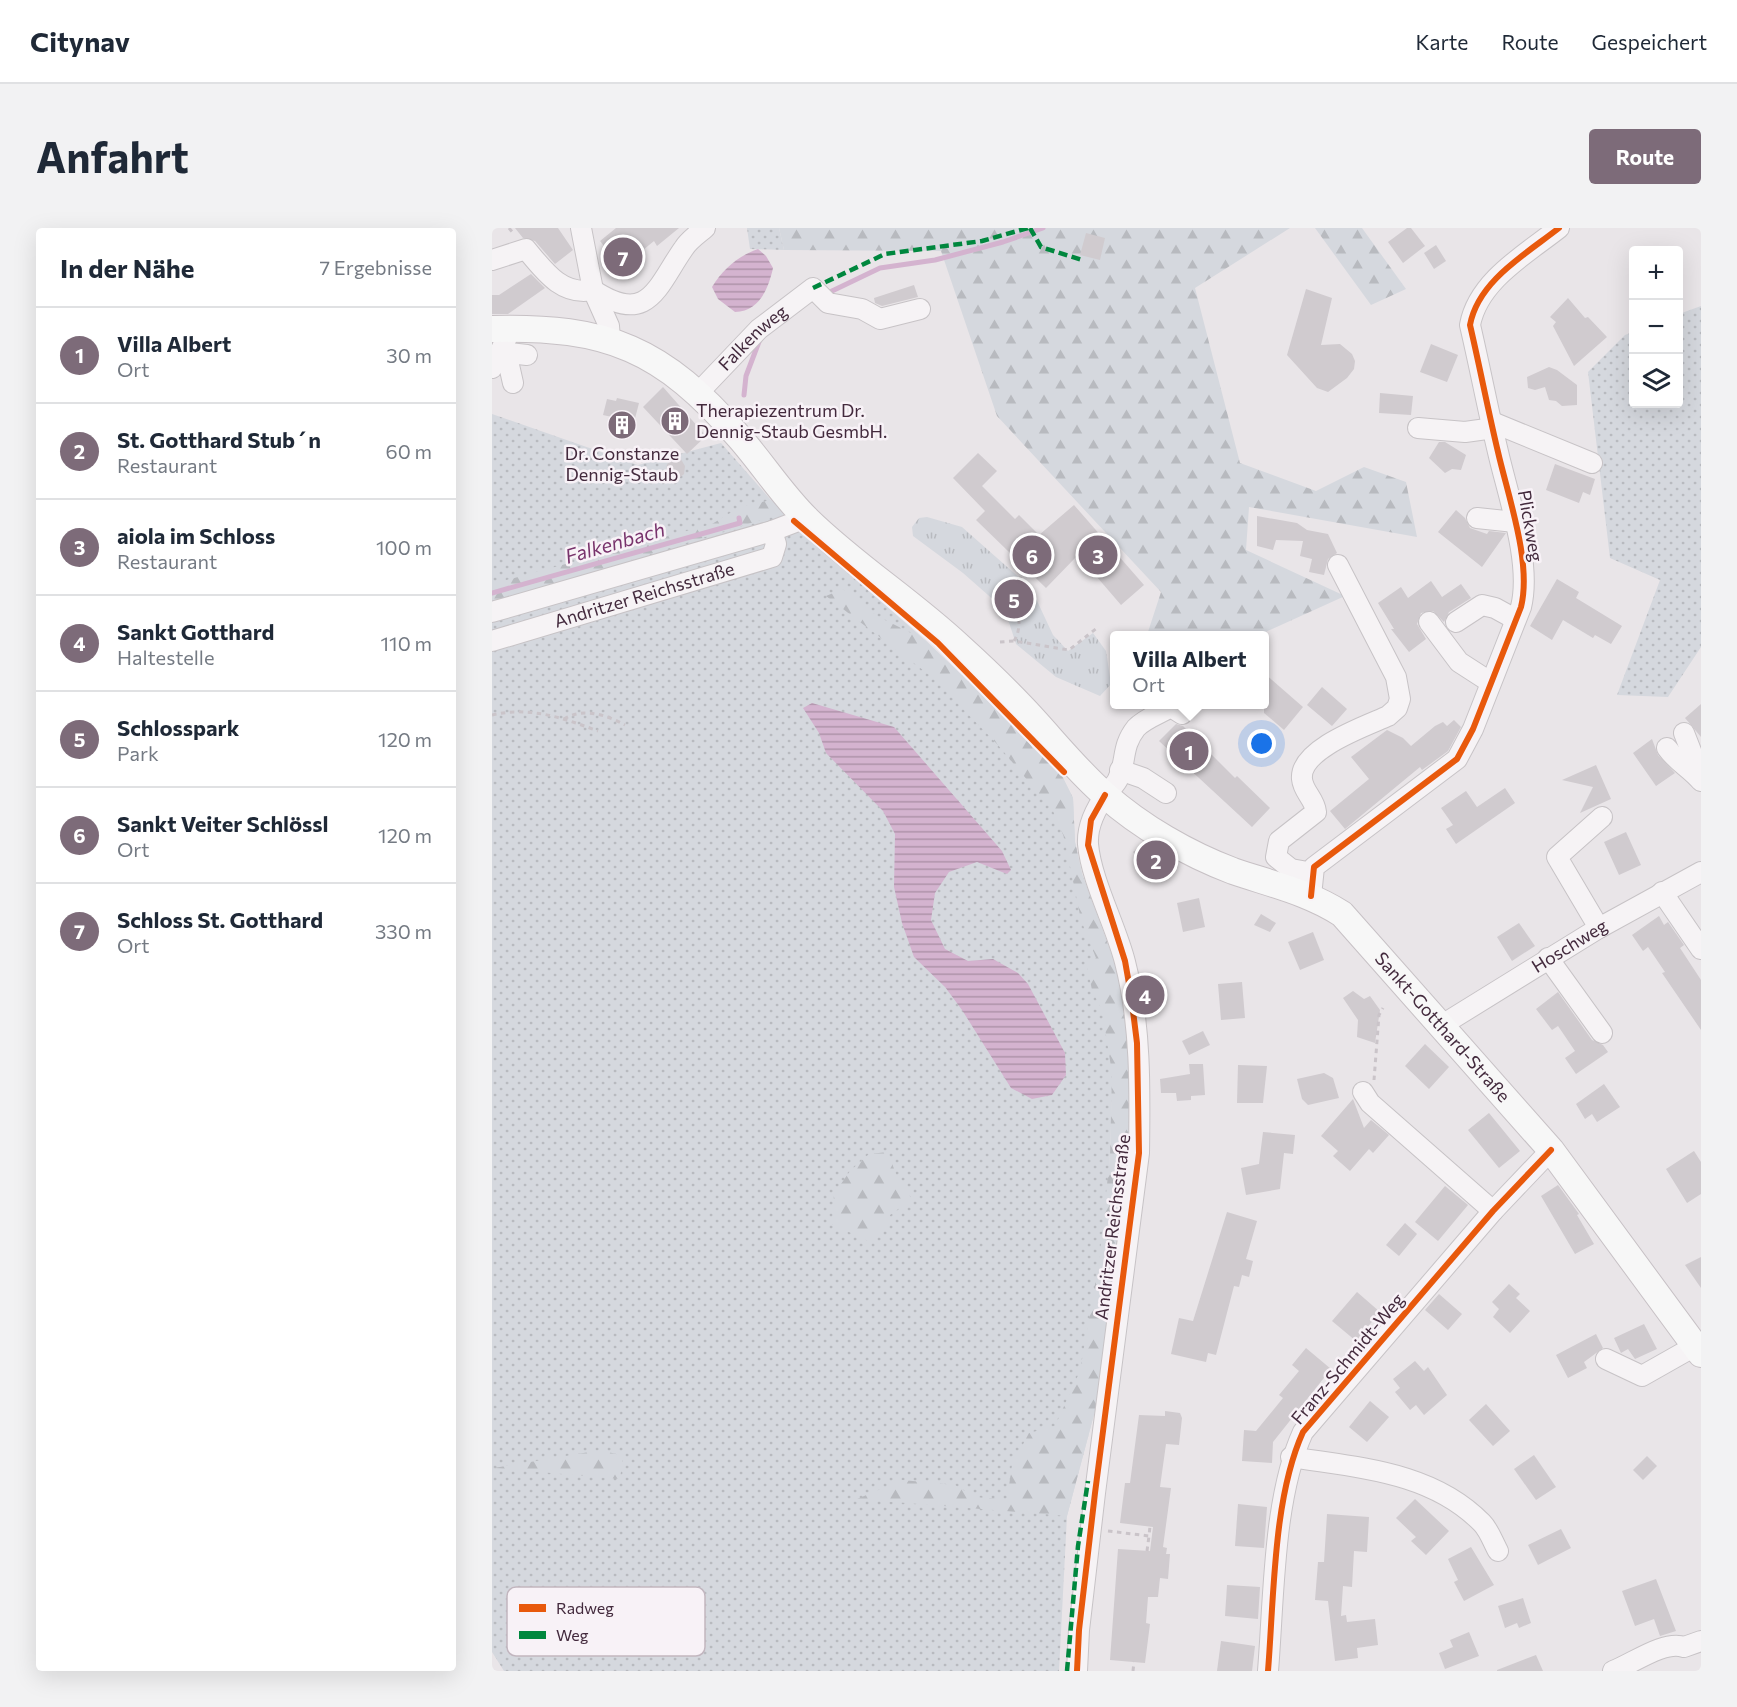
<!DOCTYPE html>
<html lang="de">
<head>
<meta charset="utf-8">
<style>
	body { margin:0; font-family:Commissioner,sans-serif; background:#f2f2f3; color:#1f2937 }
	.controls { position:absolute; right:18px; top:18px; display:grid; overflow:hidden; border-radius:6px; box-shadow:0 6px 24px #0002 }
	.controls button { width:54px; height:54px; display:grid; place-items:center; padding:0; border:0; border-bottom:2px solid #e0e1e3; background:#fff; color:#1f2937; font:30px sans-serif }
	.you { position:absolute; left:770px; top:516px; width:21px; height:21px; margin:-15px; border:4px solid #fff; border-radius:50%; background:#1a73e8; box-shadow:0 0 0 9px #1a73e833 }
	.badge { display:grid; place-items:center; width:39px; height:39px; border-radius:50%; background:#7d6b79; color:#fff; font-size:20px; font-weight:700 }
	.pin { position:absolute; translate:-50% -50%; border:3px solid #fff; box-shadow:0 2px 6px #0006 }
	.popup { position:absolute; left:618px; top:403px; width:159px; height:78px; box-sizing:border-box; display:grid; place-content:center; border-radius:6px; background:#fff; filter:drop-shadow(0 2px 4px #0005); font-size:20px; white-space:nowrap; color:#747a83 }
	.popup b { font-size:22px; color:#1f2937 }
	.popup::after { content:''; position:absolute; left:50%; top:100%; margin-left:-12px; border:12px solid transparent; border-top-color:#fff }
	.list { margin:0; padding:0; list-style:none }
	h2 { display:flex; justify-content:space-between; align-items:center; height:78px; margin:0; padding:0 24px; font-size:26px }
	h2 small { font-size:20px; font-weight:400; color:#747a83 }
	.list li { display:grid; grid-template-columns:39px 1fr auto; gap:18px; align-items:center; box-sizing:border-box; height:96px; padding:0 24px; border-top:2px solid #e0e1e3 }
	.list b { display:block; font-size:22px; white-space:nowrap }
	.list p { margin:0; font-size:20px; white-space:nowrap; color:#747a83 }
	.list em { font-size:20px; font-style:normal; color:#747a83 }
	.icon { flex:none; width:33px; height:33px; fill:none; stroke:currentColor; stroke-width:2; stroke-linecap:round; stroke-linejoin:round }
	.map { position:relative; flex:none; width:1209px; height:1443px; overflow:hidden; border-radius:6px }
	header { display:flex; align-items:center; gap:36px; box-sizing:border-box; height:84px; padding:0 30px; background:#fff; border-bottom:2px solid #e0e1e3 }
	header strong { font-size:28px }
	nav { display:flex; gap:33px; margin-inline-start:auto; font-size:21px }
	.intro { display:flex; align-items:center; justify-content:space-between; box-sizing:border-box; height:144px; padding:0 36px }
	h1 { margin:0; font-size:42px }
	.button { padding:15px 27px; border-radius:6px; background:#7d6b79; color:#fff; font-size:21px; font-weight:700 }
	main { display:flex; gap:36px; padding:0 36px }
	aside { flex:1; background:#fff; border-radius:6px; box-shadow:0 6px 24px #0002 }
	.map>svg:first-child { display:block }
	.grass { fill:url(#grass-dots) }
	.forest { fill:url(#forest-firs) }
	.park { fill:url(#park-tufts) }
	.water { fill:url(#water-rules) }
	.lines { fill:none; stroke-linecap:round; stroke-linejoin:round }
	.stream { stroke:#d4b3cf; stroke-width:5 }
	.building { fill:#d0cbcf }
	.minor-casing { stroke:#c7c3c6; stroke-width:22 }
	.major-casing { stroke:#c7c1c5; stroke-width:28 }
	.path { stroke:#cac4c9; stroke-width:3; stroke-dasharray:4.5 4.5; stroke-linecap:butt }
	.minor { stroke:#f6f3f5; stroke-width:20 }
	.major { stroke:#f7f7f7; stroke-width:26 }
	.quiet { stroke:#00873e; stroke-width:4.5; stroke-dasharray:9 4.5; stroke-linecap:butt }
	.cycleway-casing { stroke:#f8f2f7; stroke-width:10 }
	.cycleway { stroke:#e8590c; stroke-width:6 }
	.labels { text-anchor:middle; stroke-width:5; stroke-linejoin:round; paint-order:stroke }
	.street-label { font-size:18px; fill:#432a3d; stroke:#f8f2f7 }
	.poi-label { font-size:18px; fill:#432a3d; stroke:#f8f2f7; text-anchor:start }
	.water-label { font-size:20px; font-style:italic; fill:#78336c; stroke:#f8f2f7 }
	.key { fill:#f8f2f7; stroke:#c2b6bf; stroke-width:1.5 }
	.key-label { font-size:16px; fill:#432a3d }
</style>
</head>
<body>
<header>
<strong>Citynav</strong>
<nav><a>Karte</a><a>Route</a><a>Gespeichert</a></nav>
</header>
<div class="intro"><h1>Anfahrt</h1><a class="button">Route</a></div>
<main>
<aside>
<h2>In der Nähe<small>7 Ergebnisse</small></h2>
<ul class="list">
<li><span class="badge">1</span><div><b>Villa Albert</b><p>Ort</p></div><em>30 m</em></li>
<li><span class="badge">2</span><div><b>St. Gotthard Stub´n</b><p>Restaurant</p></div><em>60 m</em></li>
<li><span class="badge">3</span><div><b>aiola im Schloss</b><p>Restaurant</p></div><em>100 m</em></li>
<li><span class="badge">4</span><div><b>Sankt Gotthard</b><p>Haltestelle</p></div><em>110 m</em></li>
<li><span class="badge">5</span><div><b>Schlosspark</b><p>Park</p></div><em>120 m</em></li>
<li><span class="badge">6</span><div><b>Sankt Veiter Schlössl</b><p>Ort</p></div><em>120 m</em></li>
<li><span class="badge">7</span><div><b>Schloss St. Gotthard</b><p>Ort</p></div><em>330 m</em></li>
</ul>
</aside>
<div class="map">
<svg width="1209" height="1443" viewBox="0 0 1209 1443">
	<defs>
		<pattern id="grass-dots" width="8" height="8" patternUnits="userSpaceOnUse" patternTransform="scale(1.5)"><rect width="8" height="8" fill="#d5d8de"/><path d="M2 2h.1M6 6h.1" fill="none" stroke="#b8babf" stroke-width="1.8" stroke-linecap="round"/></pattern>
		<pattern id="forest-firs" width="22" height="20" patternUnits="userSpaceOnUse" patternTransform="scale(1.5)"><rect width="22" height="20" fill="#d5d8de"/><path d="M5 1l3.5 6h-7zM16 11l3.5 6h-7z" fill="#b8babf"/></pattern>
		<pattern id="park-tufts" width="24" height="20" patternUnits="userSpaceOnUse" patternTransform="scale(1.5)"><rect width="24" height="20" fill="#d5d8de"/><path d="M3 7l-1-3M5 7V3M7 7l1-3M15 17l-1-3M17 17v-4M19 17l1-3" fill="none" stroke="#b8babf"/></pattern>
		<pattern id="water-rules" width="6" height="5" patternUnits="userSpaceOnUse" patternTransform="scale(1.5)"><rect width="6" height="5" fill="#d4b3cf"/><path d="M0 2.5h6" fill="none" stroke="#ae92a9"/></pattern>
	</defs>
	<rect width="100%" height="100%" fill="#e9e5e8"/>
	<g class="grass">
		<path d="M255 0H287L292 22 258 21Z"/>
		<path d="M1209 78V419L1176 469 1125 467 1168 352 1118 330 1096 144 1133 107 1141 104 1142 176H1186L1187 86Z"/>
		<path d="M0 186 146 237 229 215 279 272 295 284 309 303 433 412 565 538 581 570 583 614 590 646 625 741 609 1160 575 1288 567 1443H12L0 1424Z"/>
	</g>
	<g class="forest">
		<path d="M287 0H798L703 60 748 235 824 263 872 239 914 254 925 309 757 279 754 322 853 368 767 407H655L669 364 505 188 449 23 292 22Z"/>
		<path d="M823 0H870L914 61 879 77Z"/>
		<path d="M279 272 295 284 0 375V356L220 296 248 279Z"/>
		<path d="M351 361 385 388 433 412 565 538 581 570 583 614 590 646 625 741 639 822 637 930 609 1160 575 1288 365 1271 410 1252 463 1257 483 1269 515 1272 520 1237 537 1205 563 1198 588 1143 607 1033 618 928 620 845 610 782 600 762 595 738 604 730 589 692 572 609 561 583 506 517 440 449 334 368Z"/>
		<path d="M396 924 406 952 420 971 398 987 394 1001 376 1013 340 996 342 966 358 943 377 926Z"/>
		<path d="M109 1222 131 1228 128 1251 2 1240Z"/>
	</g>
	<path class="park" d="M435 289 470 299 539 360 561 407 576 423 601 405 614 423 619 456 608 468 564 449 524 416 513 382 471 345 421 308 420 299 427 290Z"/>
	<g class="water">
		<path d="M266 21 274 28 281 40C276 62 267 83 243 84L226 71 220 59C231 41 246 28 266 21Z"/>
		<path d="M320 475 402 499 510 623 519 642 515 646 485 634 457 644 443 665 439 692 453 721 476 733 501 731 526 745 536 756 573 825 574 847 560 867 540 871 519 860 470 782 453 759 422 729 410 695 402 659 403 606 391 583 334 525 327 505 311 480Z"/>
	</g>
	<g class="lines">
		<g class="stream">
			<path d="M340 63 388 40 443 32 511 14 551 0"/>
			<path d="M252 167 254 148 268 111"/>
			<path d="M0 365 248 295 247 290"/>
		</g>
	</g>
	<g class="building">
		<path d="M23 0H66L81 22 63 36 43 13 31 10Z"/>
		<path d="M124 0H187L165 18 162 13 129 40 108 13Z"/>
		<path d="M915 0H919L933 18 911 35 896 14Z"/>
		<path d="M594 5 613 10 608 32 588 27Z"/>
		<path d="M944 17 954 33 942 41 932 25Z"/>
		<path d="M39 46 53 60 16 86H0V67H7Z"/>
		<path d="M422 57 426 69 390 78 383 75 382 70Z"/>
		<path d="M814 61 840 70 829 117 848 116 860 126 863 133 862 141 855 150 836 164 825 160 795 127Z"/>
		<path d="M1076 70 1093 90 1096 89 1115 109 1082 138 1061 98 1064 94 1058 89Z"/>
		<path d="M939 116 966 127 955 154 928 144Z"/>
		<path d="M1057 139 1065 142 1085 157V177L1070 178 1064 173 1057 172 1053 159 1043 162 1036 160 1035 149Z"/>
		<path d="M171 159 214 208 195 226 151 179Z"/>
		<path d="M888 165 921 168 919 187 887 185Z"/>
		<path d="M125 170 147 175 138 210 117 205 120 189 111 187 115 171 124 173Z"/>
		<path d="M947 214H953L974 227 969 242 960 241 953 245 937 230Z"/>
		<path d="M486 225 505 243 490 258 523 291 527 287 547 307 582 277 652 357 629 377 586 327 554 360 484 292 493 283 461 250Z"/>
		<path d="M187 228 193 238 192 246 186 251 178 250 174 244 175 236Z"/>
		<path d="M1063 236 1103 251 1098 267 1091 264 1087 275 1054 262Z"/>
		<path d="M964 282 973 290 978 300 995 306 997 303 1014 305 990 339 946 304Z"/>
		<path d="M765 288 805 295 815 302 836 306 845 325 836 331 832 347 817 344 820 331 808 328 811 313 784 312 781 322 765 318Z"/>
		<path d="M1065 351 1087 364 1084 370 1130 398 1119 416 1103 407 1101 410 1071 392 1060 412 1038 398Z"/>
		<path d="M939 353 950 369 969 356 979 370 957 384 952 394 941 383 929 385 925 396 934 411 917 424 899 401H902L886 375 909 359 916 370Z"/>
		<path d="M772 445 811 479 792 502 772 485Z"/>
		<path d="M830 459 855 481 840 498 815 477Z"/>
		<path d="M1209 476V509L1193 490Z"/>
		<path d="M962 492 969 499 956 523 930 542 928 539 853 601 838 583 877 551 859 529 895 502 911 510 919 518 943 498 951 494 955 498Z"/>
		<path d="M684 496 691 498 743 550 745 548 778 580 760 599 667 513Z"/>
		<path d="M1160 511 1166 527 1183 545 1164 558 1141 525Z"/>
		<path d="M1104 537 1119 571 1088 585 1101 559 1070 552Z"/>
		<path d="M1013 560 1023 575 964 616 954 601 961 597 949 580 974 563 985 579Z"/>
		<path d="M1134 604 1149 637 1127 647 1112 614Z"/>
		<path d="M652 615 679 631 686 639 671 652H665L641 624Z"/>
		<path d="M707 670 713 699 691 704 685 675Z"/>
		<path d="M769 686 784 695 778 704 762 697Z"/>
		<path d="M1167 688 1172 697 1176 694 1192 717 1188 720 1209 752V802L1170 745 1173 744 1156 719 1151 723 1140 707Z"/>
		<path d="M1027 695 1043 718 1020 733 1005 709Z"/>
		<path d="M821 704 832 732 808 742 796 714Z"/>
		<path d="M750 754 753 790 729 792 726 756Z"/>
		<path d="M861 763 872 771 878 768 888 782 883 815 865 809 866 792 851 770Z"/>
		<path d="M1066 764 1100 812 1111 817 1116 824 1084 846 1073 830 1083 823 1066 798 1060 802 1044 781Z"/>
		<path d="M711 803 718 817 697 827 690 813Z"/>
		<path d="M933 816 957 839 937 861 913 838Z"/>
		<path d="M697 836H711L713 867 699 868V872L685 873 684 865H669L668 851 698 846Z"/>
		<path d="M746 837 775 838 771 875H745Z"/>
		<path d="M832 845 841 850 847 870 816 877 810 871 805 851Z"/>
		<path d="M1112 856 1128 879 1105 894 1100 886 1093 891 1084 876Z"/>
		<path d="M861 871 872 900 879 892 897 907 881 925 877 921 858 943 841 928 846 923 829 908Z"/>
		<path d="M997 885 1028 923 1007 940 976 902Z"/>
		<path d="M771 904 803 907 801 926 792 925 788 961 754 967 749 940 767 936Z"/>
		<path d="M1202 923 1209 934V966L1195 975 1174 941Z"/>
		<path d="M1066 957 1087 986 1085 987 1102 1016 1083 1026 1049 968Z"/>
		<path d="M953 958 976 977 946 1013 923 994Z"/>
		<path d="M735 984 765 993 754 1031 761 1033 757 1049 750 1047 747 1059 742 1058 724 1127 716 1125 714 1134 679 1126 687 1090 701 1093Z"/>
		<path d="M913 995 925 1006 907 1028 894 1017Z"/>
		<path d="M1209 1029V1060L1193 1037Z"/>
		<path d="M1017 1056 1028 1066 1024 1070 1038 1083 1018 1105 1001 1089 1007 1081 1000 1074Z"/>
		<path d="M865 1064 888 1084 864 1113 840 1093Z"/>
		<path d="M947 1066 970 1086 956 1102 933 1082Z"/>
		<path d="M1152 1096 1165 1121 1143 1131 1136 1121 1129 1125 1122 1110Z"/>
		<path d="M1104 1106 1111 1120 1092 1134 1095 1140 1076 1150 1064 1127Z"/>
		<path d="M814 1120 839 1141 781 1214 780 1235 750 1233 752 1202 764 1203 791 1170 787 1167 807 1143 800 1137Z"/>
		<path d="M923 1133 932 1143 936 1139 955 1167 932 1187 924 1177 918 1182 903 1164 908 1160 901 1151Z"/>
		<path d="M878 1173 897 1189 875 1214 857 1199Z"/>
		<path d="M994 1176 1018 1203 1001 1218 977 1192Z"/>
		<path d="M673 1183 688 1185 690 1190 687 1217 674 1216 668 1259 679 1260 671 1319 675 1320 674 1326H678L676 1351 668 1350 666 1369H656L654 1395 658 1396 653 1435 618 1432 626 1321 658 1323 661 1299 628 1295 633 1255H638L647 1187 673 1188Z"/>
		<path d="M1042 1227 1064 1259 1044 1272 1022 1241Z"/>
		<path d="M1155 1228 1165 1238 1151 1252 1141 1242Z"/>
		<path d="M923 1271 957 1303 934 1327 919 1313 924 1309 904 1290Z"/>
		<path d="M746 1276 775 1279 772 1320 743 1318Z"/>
		<path d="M835 1286 877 1289 875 1324 862 1323 860 1359 851 1358 849 1388 854 1387 855 1394 883 1391 886 1417 865 1420 866 1430 843 1433 836 1373 823 1372 826 1334H832Z"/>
		<path d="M1069 1301 1079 1320 1046 1337 1036 1317Z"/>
		<path d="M979 1319 1002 1357 972 1373 962 1354 966 1352 956 1331Z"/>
		<path d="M1164 1351 1184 1403 1168 1408 1162 1391 1143 1398 1130 1363Z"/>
		<path d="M735 1357 768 1359 766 1391 733 1388Z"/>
		<path d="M1031 1370 1039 1395 1027 1400 1025 1395 1013 1400 1006 1378Z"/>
		<path d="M977 1404 987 1428 953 1441 947 1425 961 1419 958 1412Z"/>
		<path d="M729 1413 763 1418 760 1443H725Z"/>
		<path d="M1044 1427 1051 1443H1005V1442Z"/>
	</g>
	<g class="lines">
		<g class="minor-casing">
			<g id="minor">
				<path d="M89 0 101 62 117 98 118 111"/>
				<path d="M0 32 34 21C53 44 70 68 101 62 157 99 165 58 192 20 197 12 206 6 213 0"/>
				<path d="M8 124 35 127"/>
				<path d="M14 124 21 155"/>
				<path d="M0 140 19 101"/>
				<path id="s1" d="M206 165 267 101 321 60 336 75 370 81 388 91 428 81"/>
				<path d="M1000 194 1100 235"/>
				<path d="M926 200 973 204 1002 200"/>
				<path d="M985 290 1023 294"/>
				<path d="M0 384 280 303 314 290"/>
				<path d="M937 394 967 434 998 454"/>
				<path d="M964 394 990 377 1003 380 1023 391"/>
				<path id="s2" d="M0 413 280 329 284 316 280 303"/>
				<path d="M1192 505 1203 533 1200 542"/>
				<path d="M1175 520C1185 534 1198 540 1209 553"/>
				<path d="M628 542 651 550 674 565"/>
				<path d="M821 645 799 641 784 629 787 613 824 584C823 571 811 564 810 551 807 521 874 498 896 488L905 480 908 471 904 449 846 337"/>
				<path d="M1170 664 1209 721"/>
				<path d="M819 668 822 639 965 531 981 501 1029 379C1040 335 1016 268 1006 224 996 182 988 140 978 97 986 53 1034 26 1067 0"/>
				<path d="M1107 700 1065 629 1110 589"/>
				<path d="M1056 730 1110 805"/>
				<path id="s3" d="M950 797 1107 700 1209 644"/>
				<path d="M871 864 878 875 1001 983"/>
				<path d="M1114 1131 1150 1148 1203 1118"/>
				<path d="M799 1229C866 1240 939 1243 990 1295 997 1302 1001 1314 1006 1323"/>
				<path d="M585 1443 587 1402 603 1265 647 925C648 862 649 796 633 734 624 698 599 652 596 616 595 598 604 580 615 565 618 561 624 556 626 551 635 533 629 519 644 500 652 491 669 485 679 479L690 486"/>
				<path d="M776 1443C782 1370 781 1270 811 1204L1001 983 1059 922"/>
				<path d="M1121 1443C1140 1436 1172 1412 1192 1419L1209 1413"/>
			</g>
		</g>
		<g class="major-casing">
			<g id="major">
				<path id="s4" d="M0 101C116 98 171 121 247 209 271 236 290 267 316 292 363 338 419 373 467 418 488 437 509 457 529 478 557 507 582 540 613 567 649 599 696 626 741 643 779 656 816 664 850 686L1059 922 1209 1126"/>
			</g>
		</g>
		<g class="path">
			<path d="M17 0 22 6"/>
			<path d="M522 413C535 393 517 367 529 349"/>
			<path d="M508 414 522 413 577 422 605 400"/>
			<path d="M0 487C38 478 71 490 106 503"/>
			<path d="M72 491C91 479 115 487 133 497"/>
			<path d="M882 852 887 787 891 780"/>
			<path d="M616 1303 657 1308 658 1298"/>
			<path d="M655 1323 657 1308"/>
			<path d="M641 1443 642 1434"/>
		</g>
		<use href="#minor" class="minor"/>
		<use href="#major" class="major"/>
		<g class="quiet">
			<path d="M538 0 549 19 590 32"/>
			<path d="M321 60 393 26 490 13 536 0"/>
			<path d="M575 1443 586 1318 596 1253"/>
		</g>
		<g class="cycleway-casing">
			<g id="cycleway">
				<path d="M302 293 446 415 572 544"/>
				<path d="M819 668 822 639 965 531 981 501 1029 379C1040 335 1016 268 1006 224 996 182 988 140 978 97 986 53 1034 26 1067 0"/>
				<path d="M585 1443 587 1402 603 1265 647 925 645 815 639 767 633 733 596 617 599 592 613 567"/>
				<path d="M776 1443C782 1370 781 1270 811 1204L1001 983 1059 922"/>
			</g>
		</g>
		<use href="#cycleway" class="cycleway"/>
	</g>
	<defs>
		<g id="building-disc" transform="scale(1.5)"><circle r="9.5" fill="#7d6b79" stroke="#f8f2f7"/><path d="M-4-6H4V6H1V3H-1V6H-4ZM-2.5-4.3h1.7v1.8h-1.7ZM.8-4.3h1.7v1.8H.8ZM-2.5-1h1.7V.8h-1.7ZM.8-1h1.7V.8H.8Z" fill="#fff"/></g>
	</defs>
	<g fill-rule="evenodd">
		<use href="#building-disc" x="183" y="193"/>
		<use href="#building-disc" x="130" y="197"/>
	</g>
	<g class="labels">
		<g class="street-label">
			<text dy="6" stroke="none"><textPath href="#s1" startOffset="78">Falkenweg</textPath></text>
			<text transform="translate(1038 298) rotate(80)" y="6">Plickweg</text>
			<text dy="6" stroke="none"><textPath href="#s2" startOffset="159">Andritzer Reichsstraße</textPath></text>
			<text dy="6" stroke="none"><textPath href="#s3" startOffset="150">Hoschweg</textPath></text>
			<text dy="6" stroke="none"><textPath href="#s4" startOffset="1214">Sankt-Gotthard-Straße</textPath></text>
			<text transform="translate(621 999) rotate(-83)" y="6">Andritzer Reichsstraße</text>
			<text transform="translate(856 1131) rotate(-50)" y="6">Franz-Schmidt-Weg</text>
		</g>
		<g class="poi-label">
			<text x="204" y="189">Therapiezentrum Dr.<tspan x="204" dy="21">Dennig-Staub GesmbH.</tspan></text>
			<text x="130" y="232" text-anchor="middle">Dr. Constanze<tspan x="130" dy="21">Dennig-Staub</tspan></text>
		</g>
		<g class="water-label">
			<text transform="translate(123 315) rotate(-16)" y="7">Falkenbach</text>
		</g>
	</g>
	<rect x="15" y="1359" width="198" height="69" rx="9" class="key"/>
	<rect x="27" y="1376" width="27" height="8" fill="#e8590c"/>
	<rect x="27" y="1403" width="27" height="8" fill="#00873e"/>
	<g class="key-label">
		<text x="64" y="1386">Radweg</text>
		<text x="64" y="1413">Weg</text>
	</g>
</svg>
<div class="controls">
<button>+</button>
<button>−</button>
<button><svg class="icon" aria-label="layers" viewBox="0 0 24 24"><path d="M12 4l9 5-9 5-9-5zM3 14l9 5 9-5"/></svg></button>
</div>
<div class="you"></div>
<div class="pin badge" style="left:697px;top:523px">1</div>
<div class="popup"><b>Villa Albert</b>Ort</div>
<div class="pin badge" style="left:664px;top:632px">2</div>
<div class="pin badge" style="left:606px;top:327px">3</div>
<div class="pin badge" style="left:653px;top:767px">4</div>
<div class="pin badge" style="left:522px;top:371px">5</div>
<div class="pin badge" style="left:540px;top:327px">6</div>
<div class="pin badge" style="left:131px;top:29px">7</div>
</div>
</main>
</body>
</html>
